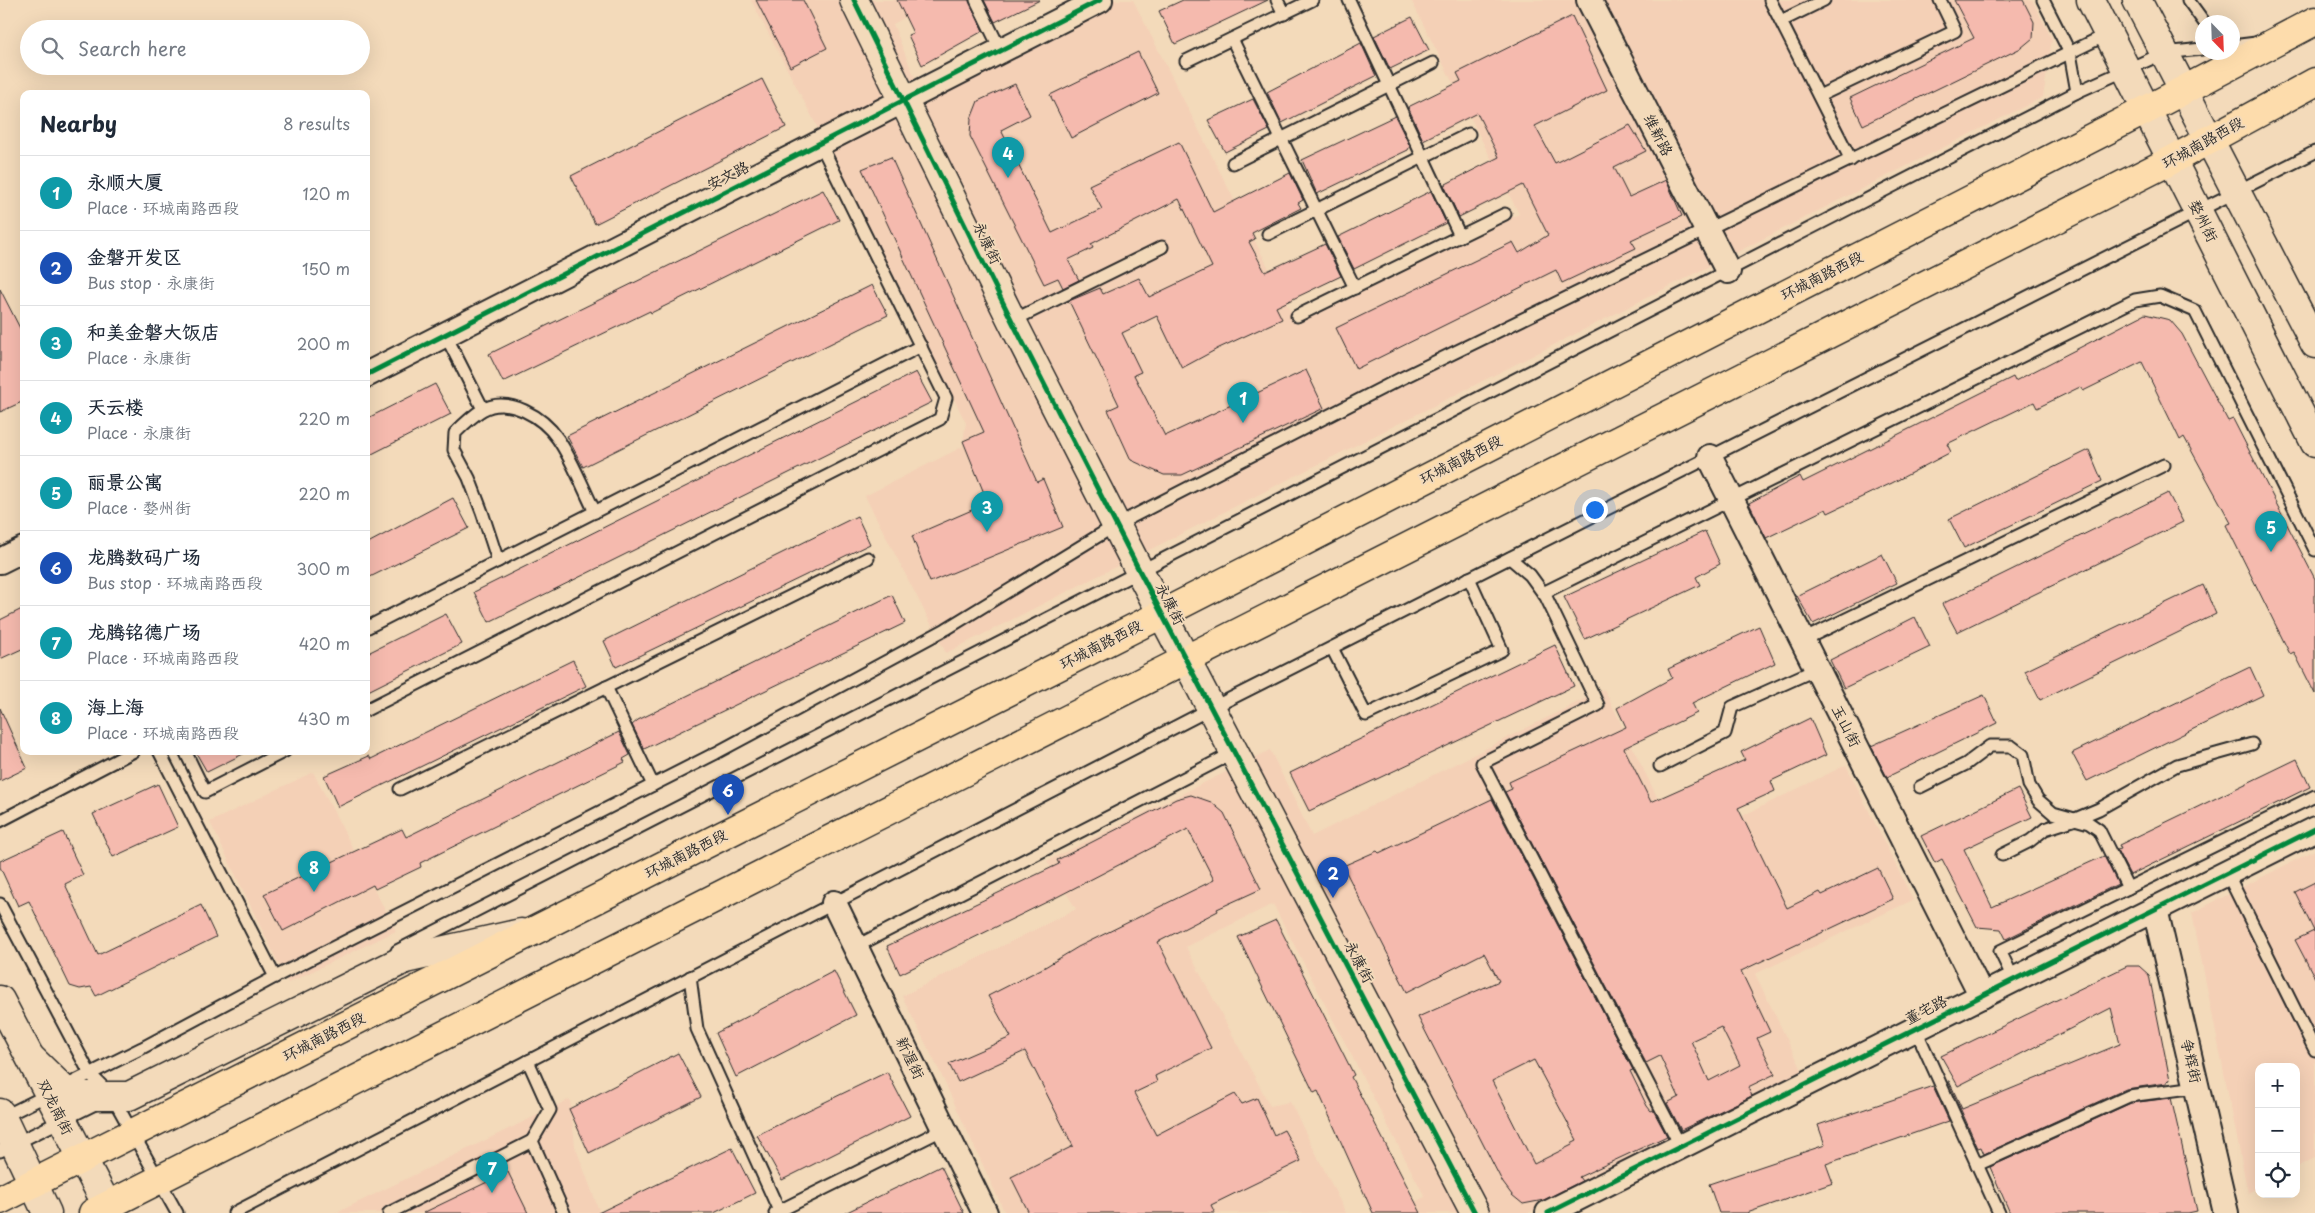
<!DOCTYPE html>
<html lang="en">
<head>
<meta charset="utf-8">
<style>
	body { margin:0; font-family:"Playpen Sans","LXGW WenKai TC",sans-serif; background:#f6f6f7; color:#1f2937 }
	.controls { position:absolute; right:15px; bottom:15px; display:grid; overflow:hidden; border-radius:10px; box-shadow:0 5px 20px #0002 }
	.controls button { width:45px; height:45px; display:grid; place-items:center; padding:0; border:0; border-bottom:1px solid #e0e1e3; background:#fff; color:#1f2937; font:25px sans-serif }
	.compass { position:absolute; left:2195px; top:15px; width:45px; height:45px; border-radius:50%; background:#fff; box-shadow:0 5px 20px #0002; rotate:157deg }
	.you { position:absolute; left:1594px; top:509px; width:18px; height:18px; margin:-12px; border:4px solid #fff; border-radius:50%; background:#1a73e8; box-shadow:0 0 0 8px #1a73e833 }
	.badge { display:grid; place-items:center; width:32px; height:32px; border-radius:50%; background:#2b2b2b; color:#fff; font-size:16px; font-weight:700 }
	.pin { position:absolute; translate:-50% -41px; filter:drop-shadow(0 1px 2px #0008) }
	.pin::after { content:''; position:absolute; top:26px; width:18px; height:15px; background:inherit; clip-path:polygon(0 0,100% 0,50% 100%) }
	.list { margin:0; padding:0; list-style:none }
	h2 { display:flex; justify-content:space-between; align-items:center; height:65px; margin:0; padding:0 20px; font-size:21px }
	h2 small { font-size:16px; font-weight:400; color:#747a83 }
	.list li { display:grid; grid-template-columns:32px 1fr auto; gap:15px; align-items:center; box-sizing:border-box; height:75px; padding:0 20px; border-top:1px solid #e0e1e3 }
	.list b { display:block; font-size:19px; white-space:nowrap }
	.list p { margin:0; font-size:16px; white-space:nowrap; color:#747a83 }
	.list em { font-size:16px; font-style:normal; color:#747a83 }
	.icon { flex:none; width:28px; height:28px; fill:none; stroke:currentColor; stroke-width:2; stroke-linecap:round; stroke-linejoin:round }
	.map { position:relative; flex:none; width:2315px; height:1213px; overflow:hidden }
	.search { position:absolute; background:#fff; box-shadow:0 5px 20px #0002; left:20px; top:20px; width:350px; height:55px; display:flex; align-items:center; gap:12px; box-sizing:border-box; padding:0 18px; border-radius:28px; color:#747a83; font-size:19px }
	.panel { position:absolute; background:#fff; box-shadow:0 5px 20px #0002; left:20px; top:90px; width:350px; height:665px; border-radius:10px }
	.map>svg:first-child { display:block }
	.built { fill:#f4d0b6 }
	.building { fill:#f5baae; stroke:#2b2b2b; fill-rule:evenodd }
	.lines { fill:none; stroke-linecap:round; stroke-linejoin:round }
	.service-casing { stroke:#2b2b2b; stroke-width:15 }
	.minor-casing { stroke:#2b2b2b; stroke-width:28 }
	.tertiary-casing { stroke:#2b2b2b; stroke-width:31 }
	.secondary-casing { stroke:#2b2b2b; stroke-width:31 }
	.primary-casing { stroke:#2b2b2b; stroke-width:31 }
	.service { stroke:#f3daba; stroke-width:11 }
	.minor { stroke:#f3daba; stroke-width:24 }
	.tertiary { stroke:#f3daba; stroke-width:28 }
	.secondary { stroke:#f3daba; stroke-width:28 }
	.primary { stroke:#fddcac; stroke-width:28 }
	.cycleway-casing { stroke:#f3daba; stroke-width:8 }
	.cycleway { stroke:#00873e; stroke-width:5 }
	.labels { text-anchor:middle; stroke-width:4; stroke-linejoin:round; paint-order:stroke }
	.street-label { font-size:15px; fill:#2b2b2b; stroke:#f3daba }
</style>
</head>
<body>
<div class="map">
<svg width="2315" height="1213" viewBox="0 0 2315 1213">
	<rect width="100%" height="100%" fill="#f3daba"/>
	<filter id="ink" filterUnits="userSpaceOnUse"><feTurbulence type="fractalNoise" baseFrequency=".02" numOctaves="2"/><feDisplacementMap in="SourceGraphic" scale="10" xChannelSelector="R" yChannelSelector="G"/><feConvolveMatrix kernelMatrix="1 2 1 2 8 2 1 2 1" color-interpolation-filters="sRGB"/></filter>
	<g filter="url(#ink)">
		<g class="built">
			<path d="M751 0H937L893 24 916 81 1077 0H1133L1297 324 1519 214 1411 0H2032L2052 39 2043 97 946 653 865 496 962 447 966 423 819 130Z"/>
			<path d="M1604 689 1681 846 1846 765 1913 900 1755 974 1803 1072 1528 1213H1391L1425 1197 1273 904 1186 947 1270 1106 1290 1102 1346 1213H1005L939 1070 902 996 1076 909 1047 861 1270 750 1312 836Z"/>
			<path d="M313 772 396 931 288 983 210 822Z"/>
			<path d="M2315 850V1158L2296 1167V1067H2259V1187L2248 1193 2192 913Z"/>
			<path d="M570 1099 575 1146 600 1213H336Z"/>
		</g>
		<g class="building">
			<path d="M756 0H803L827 48 790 67Z"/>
			<path d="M897 0H969L983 31 922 65 908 35 913 33Z"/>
			<path d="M984 0H1040L995 22Z"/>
			<path d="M1183 0H1268L1175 44 1159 11Z"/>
			<path d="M1954 0H2023L2034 22 2033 38 2021 48 1863 125 1850 98 1974 38Z"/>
			<path d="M1572 16 1607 90 1535 126 1555 163 1630 125 1646 151 1614 167 1629 197 1666 180 1682 216 1631 240 1636 248 1562 283 1556 270 1356 369 1336 328 1513 242 1519 253 1548 235 1523 185 1459 217 1444 185 1499 157 1477 113 1423 140 1408 107 1461 81 1457 73Z"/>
			<path d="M1412 17 1429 50 1390 69 1374 36Z"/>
			<path d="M1361 43 1376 76 1282 123 1267 92Z"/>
			<path d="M1138 52 1158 93 1071 138 1050 95Z"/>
			<path d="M762 79 786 127 595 224 571 176Z"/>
			<path d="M1015 84 1030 115 1001 130 1052 233 1102 209 1089 185 1179 142 1213 212 1290 173 1303 200 1298 203 1301 208 1252 233 1255 239 1249 242 1265 272 1325 244 1341 276 1276 307 1282 319 1219 348 1182 368 1157 316 1122 333 1141 372 1134 375 1165 436 1306 370 1324 408 1182 475H1164L1131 460 1108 410 1119 405 1069 301 1100 288 1103 294 1139 278 1149 297 1212 267 1179 199 1091 244 1093 248 1068 260 1079 280 1063 288 1058 278 1044 284 970 136 971 119 978 101Z"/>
			<path d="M1253 99 1269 130 1225 152 1208 120Z"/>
			<path d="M1395 116 1410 146 1408 150 1317 194 1302 160Z"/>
			<path d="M891 157 1037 482 1043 479 1063 527 930 582 912 536 988 503 963 441 984 432 862 169Z"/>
			<path d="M823 190 839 220 651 313 650 311 503 382 489 354Z"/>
			<path d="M1431 191 1446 223 1354 269 1338 237Z"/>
			<path d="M872 285 888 315 583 467 567 436Z"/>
			<path d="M0 289 24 336V401L0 412Z"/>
			<path d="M2145 314 2170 320 2182 334 2228 421 2233 419 2315 579V694L2294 652 2290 654 2226 525 2231 523 2184 437 2180 440 2142 362 2083 391 2080 387 2037 408 2034 402 1947 444 1951 452 1892 483 1828 513 1826 509 1766 538 1749 503 1800 476 1803 482 2013 377 2015 381Z"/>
			<path d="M916 372 932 402 489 622 474 592Z"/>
			<path d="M435 384 451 414 366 457V419Z"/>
			<path d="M2089 450 2102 481 1964 548 1949 519Z"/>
			<path d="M2168 493 2183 522 1957 632 1942 604Z"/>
			<path d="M453 498 469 528 366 579V544Z"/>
			<path d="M857 516 870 544 616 667 604 641Z"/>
			<path d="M1705 531 1720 564 1696 577 1700 585 1585 639 1564 597Z"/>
			<path d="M1882 554 1897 583 1813 624 1797 596Z"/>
			<path d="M2203 585 2216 614 2040 700 2025 671Z"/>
			<path d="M892 595 905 623 644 749 632 725 638 720Z"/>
			<path d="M24 608V648L0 659V620Z"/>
			<path d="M446 614 462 644 366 692V654Z"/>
			<path d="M1915 617 1930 647 1844 688 1830 660Z"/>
			<path d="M1759 626 1775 663 1692 703 1697 713 1624 748 1651 802 1745 760 1741 752 1810 718 1826 755 1771 781 1775 791 1738 808 1787 908 1820 892 1822 895 1878 868 1893 899 1741 971 1770 1032 1757 1038 1775 1074 1748 1087 1752 1096 1681 1130 1667 1103 1679 1097 1660 1056 1646 1063 1505 792 1512 789 1509 782 1626 727 1617 708 1672 678 1668 669ZM1721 1027 1740 1065 1709 1081 1691 1041Z"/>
			<path d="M1555 645 1574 686 1309 811 1290 773Z"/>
			<path d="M573 660 586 686 338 807 324 776 369 756 371 759Z"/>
			<path d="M2250 667 2263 695 2087 781 2072 753Z"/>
			<path d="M1984 695 1997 723 1887 777 1871 746Z"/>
			<path d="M0 708 27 768 0 781Z"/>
			<path d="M619 732 630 755 623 759 625 762 420 863 421 867 375 889 373 885 283 931 264 894 402 829 406 837Z"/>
			<path d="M195 751H249L207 772Z"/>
			<path d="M2297 759 2310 787 2130 875 2117 850 2121 849 2119 845Z"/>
			<path d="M158 784 178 827 113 857 93 814Z"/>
			<path d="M2018 789 2032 817 1964 849 1992 907 2104 856 2118 884 2006 939 2001 929 1977 927 1942 859 1935 863 1921 836Z"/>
			<path d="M1191 795 1211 802 1224 813 1261 889 1217 909 1218 911 1158 942 1211 1048 1155 1076 1157 1082 1134 1093 1156 1135 1235 1094 1242 1104 1257 1098 1274 1135 1284 1130 1301 1161 1211 1205 1215 1213H1029L1011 1177 1073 1146 1025 1051 958 1082 949 1064 1011 1037 988 996 1045 967 1078 947 1214 880 1188 829 1057 897 900 974 887 946 1059 864 1057 860 1176 799Z"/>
			<path d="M1492 799 1633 1070 1630 1071 1647 1106 1651 1111 1653 1110 1667 1136 1579 1177 1582 1181 1544 1200 1523 1204 1512 1195 1503 1183 1418 1017 1499 981 1484 953 1407 992 1343 866 1377 851 1379 853ZM1534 1060 1577 1140 1571 1143 1572 1145 1534 1164 1492 1081Z"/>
			<path d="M63 832 83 875 65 884 98 955 201 905 216 937 96 996 91 987 80 989 70 986 29 901 18 906 0 867V861Z"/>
			<path d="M2315 882V978L2295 940 2314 931 2295 892Z"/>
			<path d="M1276 920 1354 1075 1351 1077 1421 1213H1373L1318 1091 1314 1093 1238 937Z"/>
			<path d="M2127 966H2139L2149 975 2170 1080 2167 1081V1083L2126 1089 1984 1154 1981 1147 1978 1148 1948 1081H1949L1962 1109 2120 1044 2111 1008 1958 1086 1941 1056Z"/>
			<path d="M834 971 856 1015 736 1077 716 1033Z"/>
			<path d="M678 1053 701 1097 589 1153 569 1109Z"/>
			<path d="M887 1072 910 1116 782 1180 757 1135Z"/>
			<path d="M1933 1086 1949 1121 1826 1164 1833 1183 1747 1213H1719L1709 1184 1825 1145 1818 1125Z"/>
			<path d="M2171 1098 2197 1211 2188 1213H2010L1990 1167 2131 1103Z"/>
			<path d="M732 1148 755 1193 714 1213H598Z"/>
			<path d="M941 1166 964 1213H845Z"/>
			<path d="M508 1172 528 1213H423Z"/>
		</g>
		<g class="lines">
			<g class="service-casing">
				<g id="service">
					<path d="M976 0 1001 51"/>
					<path d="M1277 0 1284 14"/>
					<path d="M1349 0 1460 236"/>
					<path d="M1770 0 1851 160"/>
					<path d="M2043 0 2070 53 2077 92"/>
					<path d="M2188 0 2204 22"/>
					<path d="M1781 21 1824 0"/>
					<path d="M1232 39 1355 288"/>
					<path d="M2232 46 2256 43"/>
					<path d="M1186 61 1312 0"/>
					<path d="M1819 96 1955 31 1940 0"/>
					<path d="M1233 163 1433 63"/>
					<path d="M1268 234 1469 134"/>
					<path d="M1297 316 1505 214"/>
					<path d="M1012 321 1162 247"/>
					<path d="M445 334 483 409"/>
					<path d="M1510 558 1530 575 1546 597 1598 705 1482 763 1681 1147"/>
					<path d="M498 561 482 512 469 478 454 450 455 433C463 425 472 416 482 410 508 395 543 417 558 439 573 461 583 488 595 512"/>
					<path d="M1543 593 2135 300 2160 296 2195 311 2315 550"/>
					<path d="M366 628 921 346"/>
					<path d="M1803 640 2164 465"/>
					<path d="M1332 648 1366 715 1502 650 1469 578"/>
					<path d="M606 687 653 785"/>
					<path d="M366 710 940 419 946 398 820 143"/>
					<path d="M159 751 275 977"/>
					<path d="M185 751 205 792 285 751"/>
					<path d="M1660 766 1725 733 1732 707 1817 669"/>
					<path d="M1920 787 1966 764 1990 746H2011L2023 755 2029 785 2038 800 2053 813 2089 823 2099 830 2128 888"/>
					<path d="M400 789 868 558"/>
					<path d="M0 821 134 751"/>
					<path d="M2002 855 2030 841 2045 829 2073 820 2099 809 2177 765 2252 744"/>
					<path d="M2227 873 2315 1050"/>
					<path d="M0 904 90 1074 112 1096 177 1213"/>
					<path d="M857 946 1235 752"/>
					<path d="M397 951 2077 92 2164 53 2202 49"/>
					<path d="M690 977 697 1029 780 1213"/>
					<path d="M2014 980 2000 951 2315 796"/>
					<path d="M1916 1030 1999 1213"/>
					<path d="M528 1061 550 1110 532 1141 564 1213"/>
					<path d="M1 1118 142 1048 275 977 716 753 946 629 1116 525 1400 379 2108 34"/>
					<path d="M0 1151 97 1103"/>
					<path d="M1977 1165 2129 1096 2197 1087"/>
					<path d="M234 1213 1212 708 2315 152"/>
					<path d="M389 1213 532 1141"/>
					<path d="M775 1213 944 1129"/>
				</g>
			</g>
			<g class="minor-casing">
				<g id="minor">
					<path d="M1589 0 1728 271"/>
					<path d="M366 375 1100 0"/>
					<path d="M1710 457 1982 996"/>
					<path d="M0 561 24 549"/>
					<path d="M834 903 985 1213"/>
					<path d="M2155 909 2226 1213"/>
					<path d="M1548 1213 2315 829"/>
				</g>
			</g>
			<g class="tertiary-casing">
				<path id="tertiary" d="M854 0 1012 321 1140 572 1475 1213"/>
			</g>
			<g class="secondary-casing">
				<g id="secondary">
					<path d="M2091 0 2315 443"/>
					<path d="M2137 0 2315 344"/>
					<path d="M0 1000 111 1213"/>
					<path d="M31 1058 70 1096H129L405 959 521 933"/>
					<path d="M0 1113 47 1213"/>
				</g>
			</g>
			<g class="primary-casing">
				<g id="primary">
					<path d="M0 1200 1162 614 2146 110 2315 21"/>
					<path d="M93 1213 2172 160 2315 82"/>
				</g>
			</g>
			<use href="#service" class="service"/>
			<use href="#minor" class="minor"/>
			<use href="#tertiary" class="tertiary"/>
			<use href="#secondary" class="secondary"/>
			<use href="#primary" class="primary"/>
			<g class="cycleway-casing">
				<g id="cycleway">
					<path d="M854 0 1012 321 1140 572 1475 1213"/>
					<path d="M366 375 1100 0"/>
					<path d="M1548 1213 2315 829"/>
				</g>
			</g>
			<use href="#cycleway" class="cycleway"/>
		</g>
	</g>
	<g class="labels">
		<g class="street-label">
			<text transform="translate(1658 135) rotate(63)" y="5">维新路</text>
			<text transform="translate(2203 143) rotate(-29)" y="5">环城南路西段</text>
			<text transform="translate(728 176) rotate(-27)" y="5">安文路</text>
			<text transform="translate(2203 221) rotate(63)" y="5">婺州街</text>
			<text transform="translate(987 243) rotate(64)" y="5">永康街</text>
			<text transform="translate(1822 276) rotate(-27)" y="5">环城南路西段</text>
			<text transform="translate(1461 460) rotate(-27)" y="5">环城南路西段</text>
			<text transform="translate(1170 604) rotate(63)" y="5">永康街</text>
			<text transform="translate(1101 645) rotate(-27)" y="5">环城南路西段</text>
			<text transform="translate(1846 726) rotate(63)" y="5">玉山街</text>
			<text transform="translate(686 854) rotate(-27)" y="5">环城南路西段</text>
			<text transform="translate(1359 962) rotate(62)" y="5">永康街</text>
			<text transform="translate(1926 1010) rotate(-27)" y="5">董宅路</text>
			<text transform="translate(324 1037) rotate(-27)" y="5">环城南路西段</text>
			<text transform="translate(910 1058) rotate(64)" y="5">新渥街</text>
			<text transform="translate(2191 1061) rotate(77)" y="5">争辉街</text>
			<text transform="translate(55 1107) rotate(63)" y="5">双龙南街</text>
		</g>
	</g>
</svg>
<div class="controls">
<button>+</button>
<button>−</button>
<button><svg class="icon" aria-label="locate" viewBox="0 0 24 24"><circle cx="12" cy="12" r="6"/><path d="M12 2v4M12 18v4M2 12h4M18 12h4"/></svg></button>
</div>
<svg class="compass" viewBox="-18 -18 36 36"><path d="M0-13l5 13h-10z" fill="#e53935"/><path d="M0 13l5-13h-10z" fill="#747a83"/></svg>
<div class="you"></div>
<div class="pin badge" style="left:1243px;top:423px;background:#0f9aa8">1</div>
<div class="pin badge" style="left:1333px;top:898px;background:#1a4fb4">2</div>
<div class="pin badge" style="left:987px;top:532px;background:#0f9aa8">3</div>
<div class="pin badge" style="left:1008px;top:178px;background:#0f9aa8">4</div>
<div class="pin badge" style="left:2271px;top:552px;background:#0f9aa8">5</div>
<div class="pin badge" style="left:728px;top:815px;background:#1a4fb4">6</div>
<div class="pin badge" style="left:492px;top:1193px;background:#0f9aa8">7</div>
<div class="pin badge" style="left:314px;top:892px;background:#0f9aa8">8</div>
<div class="search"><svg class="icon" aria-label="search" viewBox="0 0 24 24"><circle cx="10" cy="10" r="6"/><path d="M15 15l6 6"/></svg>Search here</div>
<section class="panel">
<h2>Nearby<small>8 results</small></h2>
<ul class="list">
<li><span class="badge" style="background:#0f9aa8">1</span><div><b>永顺大厦</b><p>Place · 环城南路西段</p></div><em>120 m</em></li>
<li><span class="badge" style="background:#1a4fb4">2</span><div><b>金磐开发区</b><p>Bus stop · 永康街</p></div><em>150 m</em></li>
<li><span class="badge" style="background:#0f9aa8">3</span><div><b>和美金磐大饭店</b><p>Place · 永康街</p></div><em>200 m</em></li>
<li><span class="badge" style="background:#0f9aa8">4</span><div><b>天云楼</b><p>Place · 永康街</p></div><em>220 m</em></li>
<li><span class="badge" style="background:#0f9aa8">5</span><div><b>丽景公寓</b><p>Place · 婺州街</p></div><em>220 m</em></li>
<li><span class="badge" style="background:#1a4fb4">6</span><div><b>龙腾数码广场</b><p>Bus stop · 环城南路西段</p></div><em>300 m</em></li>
<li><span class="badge" style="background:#0f9aa8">7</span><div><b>龙腾铭德广场</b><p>Place · 环城南路西段</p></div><em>420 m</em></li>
<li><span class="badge" style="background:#0f9aa8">8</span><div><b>海上海</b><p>Place · 环城南路西段</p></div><em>430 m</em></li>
</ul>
</section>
</div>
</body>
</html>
